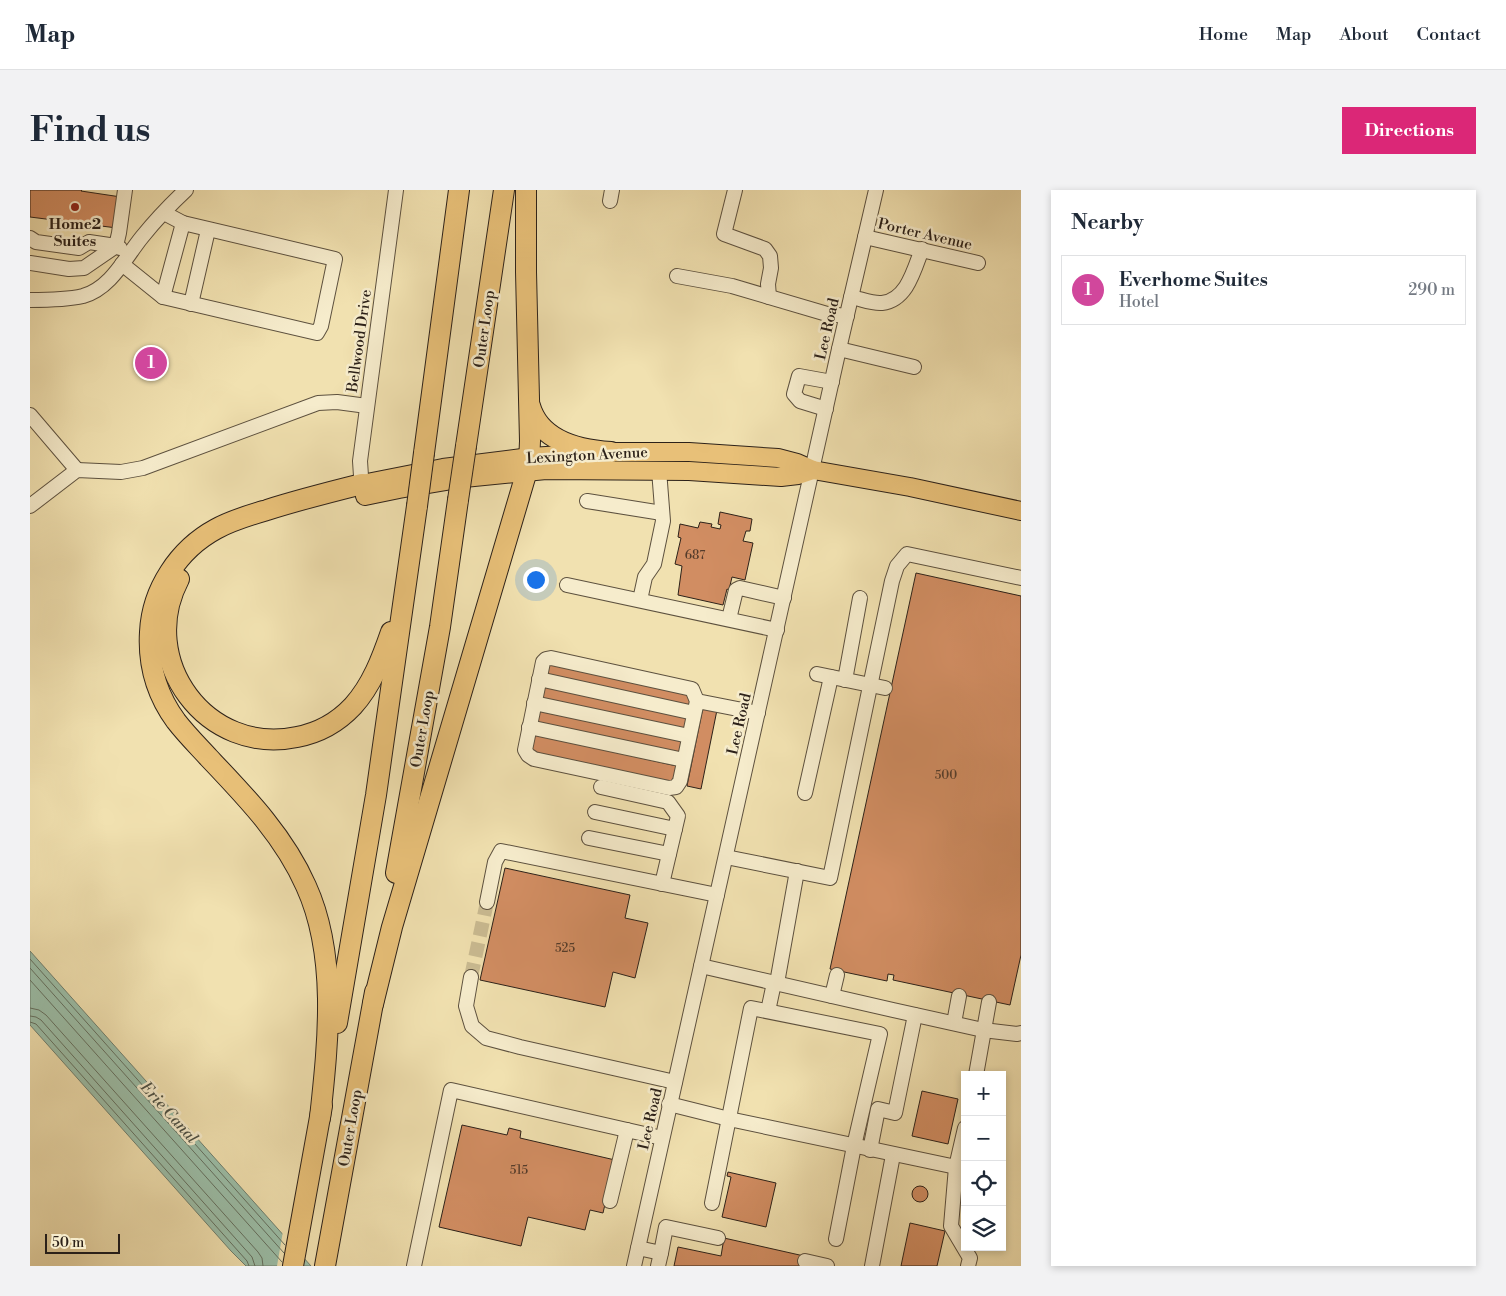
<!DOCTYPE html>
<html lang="en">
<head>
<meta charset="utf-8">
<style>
	body { margin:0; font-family:"Libre Bodoni",serif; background:#f2f2f3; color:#1f2937 }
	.controls { position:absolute; right:15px; bottom:15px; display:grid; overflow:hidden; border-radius:0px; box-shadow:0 2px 8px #0003 }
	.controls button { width:45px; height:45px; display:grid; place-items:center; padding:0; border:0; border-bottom:1px solid #e0e1e3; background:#fff; color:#1f2937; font:25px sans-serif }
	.scale { position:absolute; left:15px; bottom:12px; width:75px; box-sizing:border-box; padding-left:5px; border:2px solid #2c2119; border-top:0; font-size:14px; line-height:18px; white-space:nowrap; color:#2c2119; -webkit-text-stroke:4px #f6eccc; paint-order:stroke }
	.you { position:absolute; left:505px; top:389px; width:18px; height:18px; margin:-12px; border:4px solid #fff; border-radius:50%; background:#1a73e8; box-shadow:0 0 0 8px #1a73e833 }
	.badge { display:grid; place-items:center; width:32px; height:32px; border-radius:50%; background:#db2777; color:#fff; font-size:16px; font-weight:700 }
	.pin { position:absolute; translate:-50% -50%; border:2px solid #fff; box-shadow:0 1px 5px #0006 }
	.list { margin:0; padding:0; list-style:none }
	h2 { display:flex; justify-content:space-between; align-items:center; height:65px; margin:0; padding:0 20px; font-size:21px }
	h2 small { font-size:16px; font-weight:400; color:#747a83 }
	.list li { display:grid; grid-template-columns:32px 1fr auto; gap:15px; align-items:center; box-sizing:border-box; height:70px; margin:0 10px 10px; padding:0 10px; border:1px solid #e0e1e3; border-radius:0px }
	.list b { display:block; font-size:19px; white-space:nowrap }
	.list p { margin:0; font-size:16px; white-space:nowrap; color:#747a83 }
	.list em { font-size:16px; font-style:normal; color:#747a83 }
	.icon { flex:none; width:28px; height:28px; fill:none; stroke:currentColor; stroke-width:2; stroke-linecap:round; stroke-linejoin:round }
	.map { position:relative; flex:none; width:991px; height:1076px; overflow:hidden; border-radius:0px }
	header { display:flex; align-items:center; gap:30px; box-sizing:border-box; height:70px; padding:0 25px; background:#fff; border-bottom:1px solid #e0e1e3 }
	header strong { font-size:24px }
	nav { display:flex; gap:28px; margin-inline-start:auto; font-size:18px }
	.intro { display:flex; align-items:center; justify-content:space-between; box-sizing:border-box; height:120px; padding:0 30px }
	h1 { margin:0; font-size:35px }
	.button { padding:12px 22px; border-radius:0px; background:#db2777; color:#fff; font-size:18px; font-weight:700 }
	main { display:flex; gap:30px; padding:0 30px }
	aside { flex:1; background:#fff; border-radius:0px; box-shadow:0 2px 8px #0003 }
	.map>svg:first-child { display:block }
	.water { fill:#9bbea8; stroke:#6f7f6f }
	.pier { fill:#f1e1b0 }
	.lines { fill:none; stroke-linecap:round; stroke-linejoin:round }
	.shore { stroke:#647060; stroke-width:1 }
	.building { fill:#d18d62; stroke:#2c2119 }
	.minor-tunnel { stroke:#cabb92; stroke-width:14; stroke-dasharray:14 7; stroke-linecap:butt }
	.minor-casing { stroke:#5d513f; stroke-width:16 }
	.major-casing { stroke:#2c2119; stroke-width:20 }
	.highway-casing { stroke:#2c2119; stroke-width:22 }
	.minor { stroke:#f6eccc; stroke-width:14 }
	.major { stroke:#e8c078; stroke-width:18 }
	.highway { stroke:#e8c078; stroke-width:20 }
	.highway-bridge-casing { stroke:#2c2119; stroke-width:22; stroke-linecap:butt }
	.highway-bridge { stroke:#e8c078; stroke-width:20 }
	.poi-dot { fill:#8f2418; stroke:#f6eccc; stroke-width:2 }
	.labels { text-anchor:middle; stroke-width:5; stroke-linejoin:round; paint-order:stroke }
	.number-label { font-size:12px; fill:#553c2b }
	.poi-label { font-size:15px; font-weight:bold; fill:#2c2119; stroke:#f6eccc }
	.street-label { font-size:15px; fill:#2c2119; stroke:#f6eccc }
	.water-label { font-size:16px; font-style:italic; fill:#4d5044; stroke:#f6eccc }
</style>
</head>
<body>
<header>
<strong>Map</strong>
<nav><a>Home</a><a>Map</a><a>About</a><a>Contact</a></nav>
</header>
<div class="intro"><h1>Find us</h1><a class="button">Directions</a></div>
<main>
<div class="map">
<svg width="991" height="1076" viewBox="0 0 991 1076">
	<rect width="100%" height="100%" fill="#f1e1b0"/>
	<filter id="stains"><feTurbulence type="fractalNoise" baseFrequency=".004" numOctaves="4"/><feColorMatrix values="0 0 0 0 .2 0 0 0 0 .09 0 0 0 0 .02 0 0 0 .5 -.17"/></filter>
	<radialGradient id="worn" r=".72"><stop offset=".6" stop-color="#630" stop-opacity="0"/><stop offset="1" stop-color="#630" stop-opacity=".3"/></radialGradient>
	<path class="water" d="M0 761 281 1076H216L201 1061 0 835Z"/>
	<path class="pier" d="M253 1041 275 1066 274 1076H247Z"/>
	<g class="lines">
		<g class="shore">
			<path d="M0 769 255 1055"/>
			<path d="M0 778 254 1063"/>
			<path d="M0 790 252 1072"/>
			<path d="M0 818 9 820 16 825 228 1062 232 1068 233 1076"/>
			<path d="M0 826 6 827 11 830 222 1067 225 1076"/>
			<path d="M0 832 6 834 217 1071 219 1076"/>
		</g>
	</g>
	<g class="building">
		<path d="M0 0H52L51 1 91 7 87 38 0 27Z"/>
		<path d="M690 322 722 329 720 341H716L713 351 723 353 715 390 702 387 699 400 697 399 693 415 648 405 652 376 645 374 651 348 648 347 650 334 668 338 670 332 682 334 681 337 690 339 691 335 688 334Z"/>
		<path d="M886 383 991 406V765L980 815 863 790 864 785 858 784 857 791 800 779Z"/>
		<path d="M519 473 662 503 660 517 517 487Z"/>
		<path d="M514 496 657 528 654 541 511 510Z"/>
		<path d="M673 517 687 520 671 599 657 596Z"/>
		<path d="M509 521 652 551 649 564 506 534Z"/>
		<path d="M505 544 647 576 643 594 501 562Z"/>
		<path d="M475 678 600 705 595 728 618 733 605 788 583 782 575 817 450 790Z"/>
		<path d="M892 901 928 909 918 954 882 946Z"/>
		<path d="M432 935 477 945 479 938 491 941 490 948 585 970 573 1023 560 1020 555 1040 498 1027 491 1056 409 1037Z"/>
		<path d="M698 982 746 993 736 1037 692 1027 701 987 697 986Z"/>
		<circle cx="890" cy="1004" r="8"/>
		<path d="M880 1033 915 1041 907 1076H871Z"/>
		<path d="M694 1048 774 1066 772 1076H644L648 1057 691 1066Z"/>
	</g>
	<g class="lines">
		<path class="minor-tunnel" d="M441 787 457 712"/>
		<g class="minor-casing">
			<g id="minor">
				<path d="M705 0 694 44 735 59 740 66 741 78 738 94 739 107"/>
				<path d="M580 11 582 0"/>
				<path d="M835 47 948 73"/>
				<path d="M0 48 6 52 49 58 59 52 86 56 89 43 95 0"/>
				<path d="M0 73 39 79 54 78 86 56 90 58"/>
				<path d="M92 74 133 107 287 143 291 136 305 69 153 33 134 23"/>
				<path d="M647 86 702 96 797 124 817 126"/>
				<path d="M133 107 153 33"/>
				<path d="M821 107C831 109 843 114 852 113 877 110 884 80 892 59"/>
				<path d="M0 110C17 110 36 110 53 106 81 98 95 68 112 47 125 31 141 14 156 0"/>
				<path d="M161 114 178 40"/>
				<path d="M809 159 884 177"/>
				<path d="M796 219 770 211 764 204 769 186 802 192"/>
				<path d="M0 225 47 280"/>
				<path d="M334 303 331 286 330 271 366 0"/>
				<path d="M557 311 632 323"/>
				<path d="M0 316 47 280 91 282 113 278 288 213 307 212 337 216"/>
				<path d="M537 395 747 440"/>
				<path d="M610 410 615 387 624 374 633 331 629 280"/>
				<path d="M699 429 706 400 710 398 754 408"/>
				<path d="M787 484 855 498"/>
				<path d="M509 489 664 523"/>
				<path d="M815 490 830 408"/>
				<path d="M667 511 662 499 521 468 516 469 513 472 495 560 498 565 504 569 639 598 646 597 650 591 667 511 728 523"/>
				<path d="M504 513 659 546"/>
				<path d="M499 537 654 570"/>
				<path d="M571 597 638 612 648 626 632 694"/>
				<path d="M775 603 801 487"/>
				<path d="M565 622 645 639"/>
				<path d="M559 648 639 664"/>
				<path d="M696 667 800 688 862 391 867 376 877 364 991 388"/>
				<path d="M457 712 465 672 471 661 687 705"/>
				<path d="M671 776 863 820 953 840 987 844 991 843"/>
				<path d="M441 787 436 816 442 836 456 848 490 857 645 892"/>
				<path d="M747 793 767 681"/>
				<path d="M802 806 807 785"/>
				<path d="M738 821 744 793"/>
				<path d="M924 833 929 806"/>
				<path d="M946 885 959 812"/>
				<path d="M639 914 699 929 926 977 935 938"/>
				<path d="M840 960 848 919 865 923 885 825"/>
				<path d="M926 977 921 1036 940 1068 938 1076"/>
				<path d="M580 1011 597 940"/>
				<path d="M682 1013 721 818 850 844 824 956 806 1049"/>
				<path d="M608 1058 631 1063 636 1037 688 1048"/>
				<path d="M775 1071 797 1076"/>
				<path d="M384 1076 421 900 632 948"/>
				<path d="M604 1076 809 159 846 0"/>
				<path d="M628 1076 631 1063"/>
				<path d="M842 1076 863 965"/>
			</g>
		</g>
		<g class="major-casing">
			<g id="major">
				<path d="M332 294 413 278 500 267 581 262H659L748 268 767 273 783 280 880 297 991 321"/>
				<path d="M335 306 369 299 434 288 516 280 659 281 751 287 768 285 783 280"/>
			</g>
		</g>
		<g class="highway-casing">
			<g id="highway">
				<path d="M500 216C510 251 549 260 581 262"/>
				<path d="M436 256 474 0"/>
				<path d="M394 263 429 0"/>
				<path d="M149 389C106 471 177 566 267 547 288 543 308 532 323 516 342 495 352 468 361 442"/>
				<path d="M366 683 410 437 428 310"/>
				<path d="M343 814 362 737 499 274 500 251 496 82V0"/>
				<path d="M307 833 346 605 387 316"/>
				<path d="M290 928C298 853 308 766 276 696 254 646 216 607 179 568 168 556 156 544 146 531 127 505 118 474 120 442 122 399 149 359 186 339 202 330 220 325 237 320 268 310 300 302 332 294"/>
				<path d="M263 1076 292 916"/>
				<path d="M295 1076 345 802"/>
			</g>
		</g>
		<use href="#minor" class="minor"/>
		<use href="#major" class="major"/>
		<use href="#highway" class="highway"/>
		<g class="highway-bridge-casing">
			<g id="highway-bridge">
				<path d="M428 310 436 256"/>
				<path d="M387 316 394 263"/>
			</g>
		</g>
		<use href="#highway-bridge" class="highway-bridge"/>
	</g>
	<circle class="poi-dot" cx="45" cy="17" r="5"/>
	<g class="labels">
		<g class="number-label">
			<text x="665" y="369">687</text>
			<text x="916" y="589">500</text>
			<text x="535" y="762">525</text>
			<text x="489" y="984">515</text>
		</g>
		<g class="poi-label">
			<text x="45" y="39">Home2<tspan x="45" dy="17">Suites</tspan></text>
		</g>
		<g class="street-label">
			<text transform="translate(895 44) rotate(13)" y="5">Porter Avenue</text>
			<text transform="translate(454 139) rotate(-82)" y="5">Outer Loop</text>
			<text transform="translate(797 139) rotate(-77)" y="5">Lee Road</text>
			<text transform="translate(329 151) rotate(-82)" y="5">Bellwood Drive</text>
			<text transform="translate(557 265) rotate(-3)" y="5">Lexington Avenue</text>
			<text transform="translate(709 534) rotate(-77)" y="5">Lee Road</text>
			<text transform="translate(392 539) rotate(-80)" y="5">Outer Loop</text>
			<text transform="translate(620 929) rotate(-77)" y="5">Lee Road</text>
			<text transform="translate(320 938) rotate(-80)" y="5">Outer Loop</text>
		</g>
		<g class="water-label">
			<text transform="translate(140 922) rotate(48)" y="6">Erie Canal</text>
		</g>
	</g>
	<rect width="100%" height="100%" filter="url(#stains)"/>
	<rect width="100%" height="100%" fill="url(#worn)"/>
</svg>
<div class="controls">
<button>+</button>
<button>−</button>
<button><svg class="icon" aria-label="locate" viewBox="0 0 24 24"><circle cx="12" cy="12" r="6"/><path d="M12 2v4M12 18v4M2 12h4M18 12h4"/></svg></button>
<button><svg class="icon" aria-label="layers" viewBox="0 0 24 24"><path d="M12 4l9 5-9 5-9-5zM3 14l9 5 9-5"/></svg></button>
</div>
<div class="scale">50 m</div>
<div class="you"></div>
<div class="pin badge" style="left:121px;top:173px;background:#d1479c">1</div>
</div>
<aside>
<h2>Nearby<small></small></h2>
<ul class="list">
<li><span class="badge" style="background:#d1479c">1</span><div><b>Everhome Suites</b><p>Hotel</p></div><em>290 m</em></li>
</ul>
</aside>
</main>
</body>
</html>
